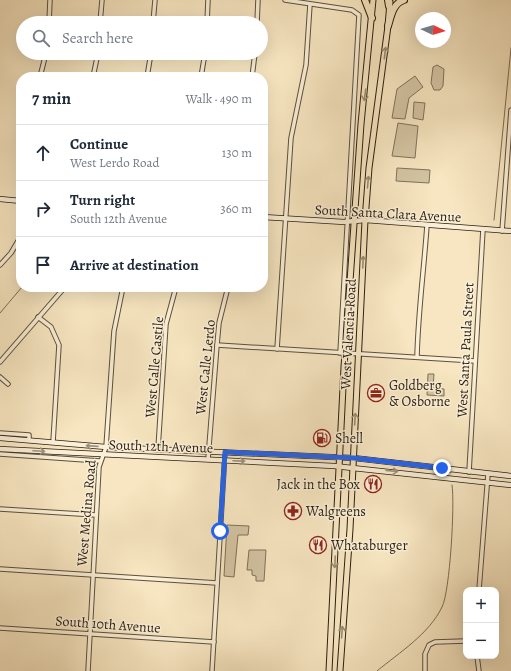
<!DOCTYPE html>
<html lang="en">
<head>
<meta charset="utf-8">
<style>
	body { margin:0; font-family:Alegreya,serif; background:#f6f6f7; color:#1f2937 }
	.controls { position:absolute; right:12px; bottom:12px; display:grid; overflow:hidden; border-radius:8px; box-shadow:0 4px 16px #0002 }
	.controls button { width:36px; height:36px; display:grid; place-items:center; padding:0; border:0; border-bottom:1px solid #e0e1e3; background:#fff; color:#1f2937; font:20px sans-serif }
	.compass { position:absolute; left:415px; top:12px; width:36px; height:36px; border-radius:50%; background:#fff; box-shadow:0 4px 16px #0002; rotate:94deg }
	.stop { position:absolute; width:12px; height:12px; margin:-9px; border:3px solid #2563eb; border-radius:50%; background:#fff }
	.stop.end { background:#2563eb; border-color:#fff; box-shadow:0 1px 4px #0008 }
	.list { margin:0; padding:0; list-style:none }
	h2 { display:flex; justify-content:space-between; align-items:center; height:52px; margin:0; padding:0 16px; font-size:17px }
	h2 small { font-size:13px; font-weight:400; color:#747a83 }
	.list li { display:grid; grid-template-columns:26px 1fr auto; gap:12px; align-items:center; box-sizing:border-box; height:56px; padding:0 16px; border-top:1px solid #e0e1e3 }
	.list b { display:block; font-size:15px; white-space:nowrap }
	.list p { margin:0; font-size:13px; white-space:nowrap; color:#747a83 }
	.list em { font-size:13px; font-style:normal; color:#747a83 }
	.icon { flex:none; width:22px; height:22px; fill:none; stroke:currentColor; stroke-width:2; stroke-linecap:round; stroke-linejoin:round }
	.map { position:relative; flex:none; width:511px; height:671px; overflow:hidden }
	.search { position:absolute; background:#fff; box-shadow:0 4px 16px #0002; left:16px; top:16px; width:252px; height:44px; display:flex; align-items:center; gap:10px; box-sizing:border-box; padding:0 14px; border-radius:22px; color:#747a83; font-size:15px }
	.panel { position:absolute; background:#fff; box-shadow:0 4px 16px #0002; left:16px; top:72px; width:252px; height:220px; border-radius:16px }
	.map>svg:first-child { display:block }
	.green { fill:#d4c4a3; stroke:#7f715a }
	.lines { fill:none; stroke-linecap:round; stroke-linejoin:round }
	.stream { stroke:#7b6d56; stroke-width:1 }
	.street-casing { stroke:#5d503c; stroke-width:5.5 }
	.secondary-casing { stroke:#2a1e10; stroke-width:6 }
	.primary-casing { stroke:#2a1e10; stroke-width:7 }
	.highway-casing { stroke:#2a1e10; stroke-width:8 }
	.street { stroke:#faefd7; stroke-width:3.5 }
	.secondary { stroke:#faefd7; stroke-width:4.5 }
	.primary { stroke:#f7e6c1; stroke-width:5 }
	.highway { stroke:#f7e6c1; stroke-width:6 }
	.oneway { stroke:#9b8c71 }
	.oneway2 { stroke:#9c917d }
	.route { stroke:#2563eb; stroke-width:5 }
	.labels { text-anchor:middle; stroke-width:3; stroke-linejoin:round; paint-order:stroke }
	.street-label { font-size:14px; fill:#2a1e10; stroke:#faefd7 }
	.poi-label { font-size:14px; fill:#2a1e10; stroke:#faefd7; text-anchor:start }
</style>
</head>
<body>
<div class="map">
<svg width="511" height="671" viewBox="0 0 511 671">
	<rect width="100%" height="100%" fill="#f7e6c1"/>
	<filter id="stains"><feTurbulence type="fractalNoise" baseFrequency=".005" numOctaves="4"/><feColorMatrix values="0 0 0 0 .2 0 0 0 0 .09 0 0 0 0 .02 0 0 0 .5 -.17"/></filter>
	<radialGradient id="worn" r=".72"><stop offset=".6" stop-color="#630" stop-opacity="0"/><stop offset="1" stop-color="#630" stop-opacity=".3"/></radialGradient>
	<g class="green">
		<path d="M437 65 444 69 443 86 440 90H434L431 83 433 67Z"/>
		<path d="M415 76 423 87 409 98 405 119 392 118 397 89Z"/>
		<path d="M414 102 425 103 423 120 413 118Z"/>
		<path d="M398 123 418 126 415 158 392 156Z"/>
		<path d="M397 168 430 170 429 183 396 181Z"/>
		<path d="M428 374H434L433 388 444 389V396L427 395Z"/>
		<path d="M227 525 249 526 248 535H238L234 577 224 576Z"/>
		<path d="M249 550H266L264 581H256V576L252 575V570H247Z"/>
	</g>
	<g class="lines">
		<g class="stream">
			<path d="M494 220 511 48"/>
			<path d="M0 313 22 287"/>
			<path d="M377 671C400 652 429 634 442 607 450 592 455 503 452 485"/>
		</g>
		<g class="street-casing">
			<g id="street">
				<path d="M285 0 352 10 359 15 340 353"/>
				<path d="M49 23 50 0"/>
				<path d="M100 23 102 0"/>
				<path d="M153 23 155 0"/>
				<path d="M207 23 208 0"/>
				<path d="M257 23 258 0"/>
				<path d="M40 77 46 53"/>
				<path d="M93 77 98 53"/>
				<path d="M147 77 151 53"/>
				<path d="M201 77 205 53"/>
				<path d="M252 77 255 53"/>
				<path d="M502 231 511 110"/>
				<path d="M0 265 11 253 21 236"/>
				<path d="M38 317 51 327 59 345 53 442"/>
				<path d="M217 345 475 361"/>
				<path d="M277 349 291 138 306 65 310 4"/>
				<path d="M417 357C418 313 424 269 427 225"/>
				<path d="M0 362 65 287"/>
				<path d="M0 377 8 384"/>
				<path d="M0 433 29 435V440"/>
				<path d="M158 449 166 324 176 287"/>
				<path d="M0 454 100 461"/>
				<path d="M208 459 217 345 219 323 228 287"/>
				<path d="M469 472 483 229"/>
				<path d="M0 509 96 515"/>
				<path d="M0 569 217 583"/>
				<path d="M479 590 488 474"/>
				<path d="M0 628 214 642"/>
				<path d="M477 656 479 671"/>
				<path d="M88 671 99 467 106 447 114 331 123 287"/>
				<path d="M212 671 225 452"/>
				<path d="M425 671V654L429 645 435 642 466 641"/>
			</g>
		</g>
		<g class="secondary-casing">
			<g id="secondary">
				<path d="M0 199 21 201"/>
				<path d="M263 217 344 222 365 220 511 231"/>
				<path d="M0 438 106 447 354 458 511 476"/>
				<path d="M0 449 334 466 511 485"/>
				<path d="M438 477 440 472 449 470"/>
			</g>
		</g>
		<g class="primary-casing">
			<g id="primary">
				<path d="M329 671 344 367 361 124 373 0"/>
				<path d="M340 671 350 529 365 220 369 168 388 26 390 2"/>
			</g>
		</g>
		<g class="highway-casing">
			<g id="highway">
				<path d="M365 0 372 18"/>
				<path d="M388 0 389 6"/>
				<path d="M388 26C391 16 393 3 404 0"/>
			</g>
		</g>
		<use href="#street" class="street"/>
		<use href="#secondary" class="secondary"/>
		<use href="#primary" class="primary"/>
		<use href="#highway" class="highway"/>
	</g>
	<defs><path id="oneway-shaft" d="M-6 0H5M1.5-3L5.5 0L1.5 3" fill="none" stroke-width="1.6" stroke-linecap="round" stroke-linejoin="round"/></defs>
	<g class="oneway">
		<use href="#oneway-shaft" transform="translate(385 53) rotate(-83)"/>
		<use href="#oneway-shaft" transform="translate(365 95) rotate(97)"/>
		<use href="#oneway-shaft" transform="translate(368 182) rotate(-85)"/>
		<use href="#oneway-shaft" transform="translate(363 262) rotate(-88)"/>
		<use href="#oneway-shaft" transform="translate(355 419) rotate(-87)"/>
		<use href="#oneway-shaft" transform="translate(335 562) rotate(93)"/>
		<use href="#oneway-shaft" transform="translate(342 632) rotate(-86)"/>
	</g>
	<g class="oneway2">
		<use href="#oneway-shaft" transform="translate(92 446) rotate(-176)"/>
		<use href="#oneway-shaft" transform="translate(39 451) rotate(3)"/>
		<use href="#oneway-shaft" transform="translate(239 461) rotate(2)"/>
		<use href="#oneway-shaft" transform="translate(392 471) rotate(6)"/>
	</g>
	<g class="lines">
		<path class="route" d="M220 531 225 452 354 458 442 468"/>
	</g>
	<defs>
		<g id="office-ring" transform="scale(0.9)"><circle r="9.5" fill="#faefd7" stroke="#8f2418" stroke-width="1.5"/><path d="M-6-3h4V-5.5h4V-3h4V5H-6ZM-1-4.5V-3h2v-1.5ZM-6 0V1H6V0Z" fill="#8f2418"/></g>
		<g id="fuel-ring" transform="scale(0.9)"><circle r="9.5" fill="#faefd7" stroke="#8f2418" stroke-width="1.5"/><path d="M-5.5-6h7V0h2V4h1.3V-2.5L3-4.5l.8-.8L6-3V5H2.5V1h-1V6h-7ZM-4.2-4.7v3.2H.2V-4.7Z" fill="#8f2418"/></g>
		<g id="restaurant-ring" transform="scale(0.9)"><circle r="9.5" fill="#faefd7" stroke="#8f2418" stroke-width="1.5"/><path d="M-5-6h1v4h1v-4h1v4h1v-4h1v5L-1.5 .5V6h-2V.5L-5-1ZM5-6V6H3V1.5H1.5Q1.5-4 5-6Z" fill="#8f2418"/></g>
		<g id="pharmacy-ring" transform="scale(0.9)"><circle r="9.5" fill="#faefd7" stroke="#8f2418" stroke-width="1.5"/><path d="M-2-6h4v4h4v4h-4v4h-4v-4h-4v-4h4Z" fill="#8f2418"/></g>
	</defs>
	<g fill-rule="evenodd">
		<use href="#office-ring" x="376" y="393"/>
		<use href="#fuel-ring" x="322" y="438"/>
		<use href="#restaurant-ring" x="373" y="484"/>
		<use href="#pharmacy-ring" x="293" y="511"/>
		<use href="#restaurant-ring" x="318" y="545"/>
	</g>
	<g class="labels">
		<g class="street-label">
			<text transform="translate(388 213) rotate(3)" y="5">South Santa Clara Avenue</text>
			<text transform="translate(348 334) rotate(-87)" y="5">West Valencia Road</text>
			<text transform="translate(465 350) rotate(-87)" y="5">West Santa Paula Street</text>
			<text transform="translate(154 367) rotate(-85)" y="5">West Calle Castile</text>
			<text transform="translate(205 367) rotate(-84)" y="5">West Calle Lerdo</text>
			<text transform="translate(161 446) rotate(2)" y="5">South 12th Avenue</text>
			<text transform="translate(86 513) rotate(-85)" y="5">West Medina Road</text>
			<text transform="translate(108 624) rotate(4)" y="5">South 10th Avenue</text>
		</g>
		<g class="poi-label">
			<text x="389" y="390">Goldberg<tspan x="389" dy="16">&amp; Osborne</tspan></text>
			<text x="335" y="443">Shell</text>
			<text x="360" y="489" text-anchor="end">Jack in the Box</text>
			<text x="306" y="516">Walgreens</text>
			<text x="331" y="550">Whataburger</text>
		</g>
	</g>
	<rect width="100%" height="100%" filter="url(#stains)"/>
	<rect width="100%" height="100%" fill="url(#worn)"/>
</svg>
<div class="controls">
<button>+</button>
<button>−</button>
</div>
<svg class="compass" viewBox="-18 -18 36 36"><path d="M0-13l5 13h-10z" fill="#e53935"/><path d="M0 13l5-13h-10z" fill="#747a83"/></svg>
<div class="stop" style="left:220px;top:531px"></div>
<div class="stop end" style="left:442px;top:468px"></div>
<div class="search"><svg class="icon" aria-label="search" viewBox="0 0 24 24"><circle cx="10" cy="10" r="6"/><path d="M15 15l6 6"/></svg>Search here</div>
<section class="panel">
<h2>7 min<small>Walk · 490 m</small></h2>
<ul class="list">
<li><svg class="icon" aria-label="ahead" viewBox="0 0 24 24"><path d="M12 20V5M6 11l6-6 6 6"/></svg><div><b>Continue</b><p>West Lerdo Road</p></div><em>130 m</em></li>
<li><svg class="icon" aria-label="right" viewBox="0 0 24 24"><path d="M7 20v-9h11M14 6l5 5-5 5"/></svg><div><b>Turn right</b><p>South 12th Avenue</p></div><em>360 m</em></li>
<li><svg class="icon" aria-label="arrive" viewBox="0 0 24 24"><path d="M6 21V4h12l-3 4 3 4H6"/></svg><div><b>Arrive at destination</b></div></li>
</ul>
</section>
</div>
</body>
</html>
